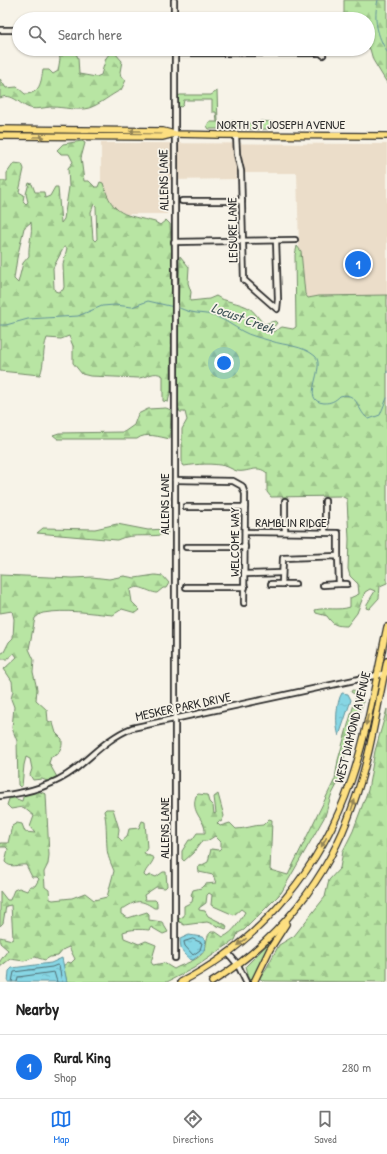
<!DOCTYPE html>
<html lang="en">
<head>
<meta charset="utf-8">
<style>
	body { margin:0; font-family:"Patrick Hand",sans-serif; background:#f2f2f2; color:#222 }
	.you { position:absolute; left:224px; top:363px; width:14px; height:14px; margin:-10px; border:3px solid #fff; border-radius:50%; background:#1a73e8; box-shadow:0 0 0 6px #1a73e833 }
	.badge { display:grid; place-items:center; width:26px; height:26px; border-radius:50%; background:#1a73e8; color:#fff; font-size:13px; font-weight:700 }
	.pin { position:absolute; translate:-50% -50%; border:2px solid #fff; box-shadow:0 1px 4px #0006 }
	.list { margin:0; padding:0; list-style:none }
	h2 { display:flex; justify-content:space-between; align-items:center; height:52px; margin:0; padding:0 16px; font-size:17px }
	h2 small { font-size:13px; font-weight:400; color:#767676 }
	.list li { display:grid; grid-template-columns:26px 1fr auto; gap:12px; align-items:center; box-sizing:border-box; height:64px; padding:0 16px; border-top:1px solid #e0e0e0 }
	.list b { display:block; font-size:15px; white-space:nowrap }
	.list p { margin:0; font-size:13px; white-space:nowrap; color:#767676 }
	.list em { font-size:13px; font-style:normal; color:#767676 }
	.icon { flex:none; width:22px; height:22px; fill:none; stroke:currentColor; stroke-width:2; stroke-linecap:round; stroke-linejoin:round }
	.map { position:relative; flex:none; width:387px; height:982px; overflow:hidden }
	.search { position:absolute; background:#fff; box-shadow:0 1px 3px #0004; left:12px; right:12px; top:12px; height:44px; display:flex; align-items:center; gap:10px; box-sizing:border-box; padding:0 14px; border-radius:22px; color:#767676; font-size:15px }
	.sheet { height:116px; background:#fff }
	nav { display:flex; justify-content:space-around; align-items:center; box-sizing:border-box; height:56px; border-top:1px solid #e0e0e0; background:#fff; font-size:11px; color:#767676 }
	nav a { display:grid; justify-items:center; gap:2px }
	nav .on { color:#1a73e8 }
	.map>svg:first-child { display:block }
	.built { fill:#ebddc9 }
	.green { fill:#b8e5a3; stroke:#728867 }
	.forest { fill:url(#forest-firs); stroke:#728867; fill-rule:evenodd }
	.water { fill:url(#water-ripples); stroke:#62929a }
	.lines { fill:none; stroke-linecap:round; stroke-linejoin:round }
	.shore { stroke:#506f75; stroke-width:1 }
	.stream { stroke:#62929a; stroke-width:1 }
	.minor-casing { stroke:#2b2b2b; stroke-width:8 }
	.major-casing { stroke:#2b2b2b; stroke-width:8 }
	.minor { stroke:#f7f3e8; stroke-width:4.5 }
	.major { stroke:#fddf80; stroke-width:5.5 }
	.oneway { fill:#948556 }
	.labels { text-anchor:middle; stroke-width:3.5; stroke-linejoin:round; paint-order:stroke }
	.street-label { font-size:13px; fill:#2b2b2b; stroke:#f7f3e8 }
	.water-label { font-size:14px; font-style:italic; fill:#425659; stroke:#f7f3e8 }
</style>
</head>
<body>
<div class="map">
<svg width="387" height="982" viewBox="0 0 387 982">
	<defs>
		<pattern id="forest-firs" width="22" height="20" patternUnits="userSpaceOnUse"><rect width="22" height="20" fill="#b8e5a3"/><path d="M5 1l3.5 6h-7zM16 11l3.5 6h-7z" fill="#9ec58c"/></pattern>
		<pattern id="water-ripples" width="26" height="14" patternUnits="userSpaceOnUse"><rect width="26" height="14" fill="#87d6e4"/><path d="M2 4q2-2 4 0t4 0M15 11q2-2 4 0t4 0" fill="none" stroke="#75b8c4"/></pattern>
	</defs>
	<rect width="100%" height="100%" fill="#f7f3e8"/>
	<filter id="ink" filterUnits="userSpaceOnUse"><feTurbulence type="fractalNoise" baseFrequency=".025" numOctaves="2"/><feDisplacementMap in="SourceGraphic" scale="8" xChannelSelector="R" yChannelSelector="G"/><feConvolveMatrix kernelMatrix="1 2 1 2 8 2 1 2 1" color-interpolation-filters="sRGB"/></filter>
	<g filter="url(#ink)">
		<path class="built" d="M101 143 387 144V295L319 296 308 298 305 294 301 251 299 248 297 173H236V179L168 180 167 214H126L117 211 111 205 101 182Z"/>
		<g class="green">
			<path d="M217 91 218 123 223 126 222 129H209L207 126 209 122H217L216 112H212V100H184L183 105 181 107 178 106V96L180 95H211Z"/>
			<path d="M233 120 234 124 260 123V121L272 122V126L269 129H230L228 124 232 123Z"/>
			<path d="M274 938 251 982H250L246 966Z"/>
		</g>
		<g class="forest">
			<path d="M344 0H387V83L373 60 370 49 368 48V19H339L344 13Z"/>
			<path d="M58 49H74L78 58 79 74 96 77 101 75 106 58 110 53H115L122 61 120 72 121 77 126 80 121 90C110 95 101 104 89 108 78 111 63 107 52 107 46 107 36 110 30 108 19 105 13 92 0 98V79L6 88 17 87 25 94C40 94 41 82 43 70H49L53 74 58 71 60 59Z"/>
			<path d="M82 141 85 143 81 158 84 181H89L95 187H98L100 182 103 183C113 217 125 214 155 222L160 225 166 220 170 224 172 258 171 390 168 402 163 401V376C154 370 148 377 139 378L90 376 82 374 73 363V346L69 336 61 339 47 338C42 350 45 363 40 375L0 371V181H7V173L14 163 22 164 24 169 19 192 24 195 23 201 26 204 28 202 26 194 29 183 32 184 35 192H44L45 198 50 196 55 187H58L61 223 64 219 69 187 68 168 73 162 69 154H61L57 150 63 144ZM94 204 96 206 97 239 95 241 93 239 91 212ZM31 222C33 234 28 244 29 256L23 263 18 283 14 279 17 258 24 228ZM64 247 67 248 63 264 64 287 63 290 58 292 55 291 54 288 53 268Z"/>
			<path d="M297 246 301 251 305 294 308 298 319 296 387 295V583L380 586 379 598 369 609 366 608 367 604 375 591 370 589 365 592 357 613 347 626C336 626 333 625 327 616L316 613 315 610C326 607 339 611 350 607V598L359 594 358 584 350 576 348 569 349 539 347 499 341 496 271 497 267 492V473C257 464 248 473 237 471 233 470 229 467 225 466 212 463 198 464 184 466L182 465V429L187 420 185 412H180L178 406 176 368 180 256 189 267 188 283 191 292 190 301 209 299 216 296C225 302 238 302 249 308 254 311 259 319 264 324L275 321 277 323 272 329 273 332 282 327 293 329 296 327 295 255Z"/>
			<path d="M166 408 171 410 170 439C160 437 145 432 137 439H58L53 435 59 433 124 432 134 425 138 414 148 409Z"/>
			<path d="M117 524 148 530 165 529 168 533C153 539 133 532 117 540L37 533 43 528 95 529Z"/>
			<path d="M0 575 73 578 92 577 109 579 124 576 135 578 155 575 163 576 169 583 166 588H163L157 593C147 592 139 583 130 590L132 602 140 610 136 613 122 609 113 615C89 613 66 609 43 613 39 614 38 616 35 618L29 649 34 660 33 672 37 689 36 700 47 710 48 721 53 723 56 733 62 739V745L58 754 51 757 49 763 58 779 50 782 42 779 33 780 30 775 32 769 30 759 26 757 24 765 22 786 20 787 18 785 17 741 12 728 14 707 11 699 13 691 12 681 4 669 17 657 14 653 7 659H0V654L4 652 9 642 13 638 14 619 12 611 0 613Z"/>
			<path d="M352 690 359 691 363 702 346 750 339 781 331 796 325 816 281 893 244 930 238 933 235 940 194 968 167 982H67L63 966 68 962 71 963 75 959 69 947 64 949 58 956 50 957 45 960 35 957 24 961 10 959 0 967V961L8 950 0 943V937L12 940 13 938 11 905 6 906 3 923 0 926V891L7 900H10L14 890 19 888 27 891 30 886H35L39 879 37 877H32L26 865C18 864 11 869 5 862L8 849 6 847H0V843H8L12 826 17 823 22 824 25 832 35 833 30 827 34 816 23 807 11 809 7 805 9 799 14 798 22 801 25 790 28 788 46 794 49 855 48 864 44 872 45 887 49 890 50 899 53 900 72 898 85 893 94 900 107 897 114 871C111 863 107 856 107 847 106 834 107 823 104 811L106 809H113L119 829 118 837 122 841 127 837 129 829 139 828 142 821 145 822 147 848 144 853 154 858C151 866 146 868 144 875L146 877 151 875 156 877 163 872H166L167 886 165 888 156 887 144 895 145 900H155L157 902V908H154C138 897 135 902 121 910V914L128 918 147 912 149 914V920L162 922 168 932 163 934 151 927 149 930C140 929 131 929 123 932L124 938 139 944 146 941 156 945 151 962 153 965 164 963 174 969C184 963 200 961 205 949 207 943 206 936 211 932H216L223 937C234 932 239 922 245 912L241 909 234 915 211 905 212 895 209 893 207 895 206 903 199 908V910L205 911 208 916 226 925 227 927 226 929 207 922 184 925 177 920 184 916V906L192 902 193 897 191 895 193 890 201 888 205 884 216 883 213 875 199 872 198 867 208 862 211 849 219 850 221 848V842L215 836 207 841H202L193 853 184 861 182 859V851L189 840H192L197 833H205C206 819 190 814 196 796L198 794 207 795 209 802 213 806 214 814 216 813 214 797 218 794 224 816 221 822 219 821 217 823 220 826 230 823 236 829C245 829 254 825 263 825L269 819 272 820 270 870 288 875 335 779 338 760 356 697V695L351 692Z"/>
			<path d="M387 709V982L264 981 259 978 266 969 279 945 294 936 325 897 329 880 340 868 343 851 353 831 368 790 375 751Z"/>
		</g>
		<g class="water">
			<path d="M342 693 348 694 351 700 339 736C335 726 336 702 342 693Z"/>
			<path d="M189 935 202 937 206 940 204 951 193 960 189 959 181 949 180 939Z"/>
			<path d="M62 958 67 982H8L9 971 12 968 51 963Z"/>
		</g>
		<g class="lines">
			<g class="shore">
				<path d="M193 939 202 943 200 950 193 955 185 946 184 942Z"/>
				<path d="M12 982 14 972 52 967 57 965 59 966 62 982"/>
				<path d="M17 982 18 977 54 972 57 982"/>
			</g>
			<g class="stream">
				<path d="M378 0C373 19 377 35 387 52"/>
				<path d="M177 307C182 309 186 311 191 312 199 314 207 313 215 316 225 320 233 326 242 331 250 336 262 338 271 341 286 346 302 345 315 356 327 367 299 401 324 403 331 403 335 401 340 396 359 391 357 413 369 419L380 415 387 398"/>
				<path d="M0 325H6L28 319 78 316 102 306 115 305 132 307 148 301 174 307"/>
				<path d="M387 371V373"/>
			</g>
			<g class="minor-casing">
				<g id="minor">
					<path d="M174 0V19"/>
					<path d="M0 30H19"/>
					<path d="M175 53H321L323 55"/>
					<path d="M236 135 237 154 241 171 244 280 277 309 278 299 276 240"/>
					<path d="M182 201H242"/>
					<path d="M174 242 295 240"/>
					<path d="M175 480 233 481 242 486 245 494 244 603"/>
					<path d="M285 501V532"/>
					<path d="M325 501V532"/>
					<path d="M186 507H245"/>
					<path d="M245 532 338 533V556"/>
					<path d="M186 547H245"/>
					<path d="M245 574 282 573"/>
					<path d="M271 584H282L283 558 338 556 339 584 323 585"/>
					<path d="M282 584H295"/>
					<path d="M339 584H347"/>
					<path d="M186 587H245"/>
					<path d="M0 796C27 793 53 786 74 770 93 755 109 737 132 728L387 673"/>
					<path d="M228 953 238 965 246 982"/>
					<path d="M175 958V49"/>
				</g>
			</g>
			<g class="major-casing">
				<g id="major">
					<path d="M0 129 163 131 174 134 219 135 387 136"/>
					<path d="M0 136 162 137 174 134"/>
					<path d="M181 982C262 941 322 866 351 781 368 731 376 678 387 627"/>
					<path d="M212 982C278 941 328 879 353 805 370 759 377 708 387 661"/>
					<path d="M254 982 270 949 286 924"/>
				</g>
			</g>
			<use href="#minor" class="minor"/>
			<use href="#major" class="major"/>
		</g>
		<defs><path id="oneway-solid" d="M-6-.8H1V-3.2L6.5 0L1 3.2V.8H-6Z"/></defs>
		<g class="oneway">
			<use href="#oneway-solid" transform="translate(135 131) rotate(-180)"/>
			<use href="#oneway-solid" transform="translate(39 137)"/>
			<use href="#oneway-solid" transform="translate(367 720) rotate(102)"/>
			<use href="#oneway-solid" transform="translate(353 805) rotate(-71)"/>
			<use href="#oneway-solid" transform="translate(324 842) rotate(119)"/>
			<use href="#oneway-solid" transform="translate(242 942) rotate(140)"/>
		</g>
	</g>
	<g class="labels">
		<g class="street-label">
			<text x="281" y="129">NORTH ST JOSEPH AVENUE</text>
			<text transform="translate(163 180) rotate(-91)" y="5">ALLENS LANE</text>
			<text transform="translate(232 230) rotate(-91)" y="5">LEISURE LANE</text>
			<text transform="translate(164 504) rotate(-90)" y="5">ALLENS LANE</text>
			<text x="291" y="527">RAMBLIN RIDGE</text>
			<text transform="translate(234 542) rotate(-90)" y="5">WELCOME WAY</text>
			<text transform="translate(183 706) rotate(-12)" y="5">MESKER PARK DRIVE</text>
			<text transform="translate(352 727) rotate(-76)" y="5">WEST DIAMOND AVENUE</text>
			<text transform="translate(164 828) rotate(-90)" y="5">ALLENS LANE</text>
		</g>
		<g class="water-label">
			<text transform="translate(243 318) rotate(20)" y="5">Locust Creek</text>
		</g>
	</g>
</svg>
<div class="you"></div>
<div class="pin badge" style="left:358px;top:264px">1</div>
<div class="search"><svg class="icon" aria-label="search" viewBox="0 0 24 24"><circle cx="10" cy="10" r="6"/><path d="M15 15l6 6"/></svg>Search here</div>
</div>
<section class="sheet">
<h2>Nearby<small></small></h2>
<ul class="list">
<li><span class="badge">1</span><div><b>Rural King</b><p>Shop</p></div><em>280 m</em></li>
</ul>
</section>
<nav>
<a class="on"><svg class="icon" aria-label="map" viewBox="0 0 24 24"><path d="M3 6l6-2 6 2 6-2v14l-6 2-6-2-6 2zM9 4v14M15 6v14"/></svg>Map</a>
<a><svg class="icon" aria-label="directions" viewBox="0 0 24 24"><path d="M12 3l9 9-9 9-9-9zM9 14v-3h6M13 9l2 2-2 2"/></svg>Directions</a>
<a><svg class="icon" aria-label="saved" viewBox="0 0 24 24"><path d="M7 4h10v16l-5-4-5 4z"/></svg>Saved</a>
</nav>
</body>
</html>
